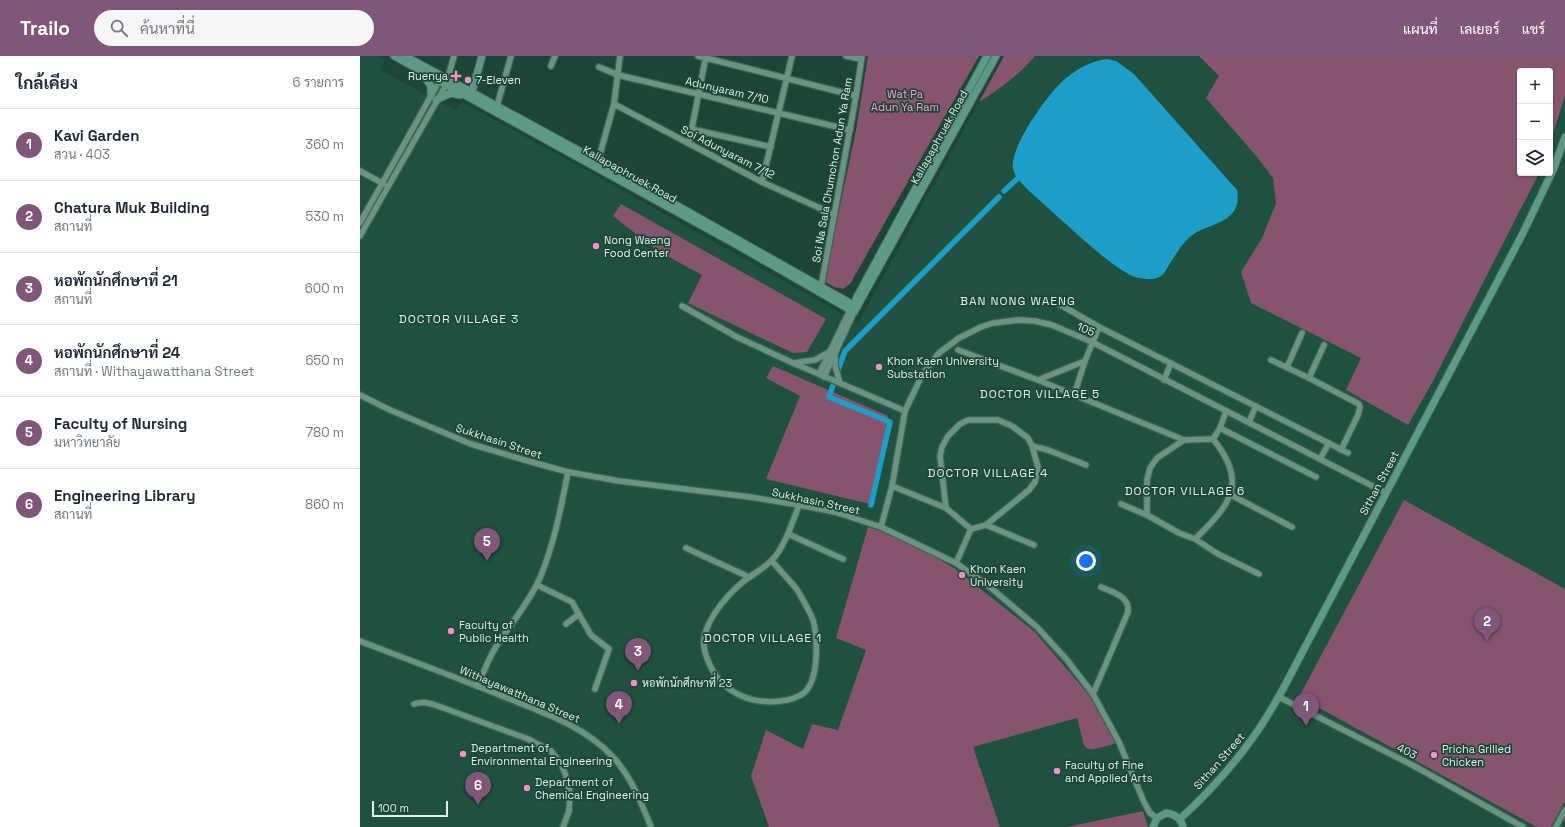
<!DOCTYPE html>
<html lang="th">
<head>
<meta charset="utf-8">
<style>
	body { margin:0; font-family:"Space Grotesk",Sarabun,sans-serif; background:#f6f6f7; color:#1f2937 }
	.controls { position:absolute; right:12px; top:12px; display:grid; overflow:hidden; border-radius:4px; box-shadow:0 1px 3px #0004 }
	.controls button { width:36px; height:36px; display:grid; place-items:center; padding:0; border:0; border-bottom:1px solid #e0e1e3; background:#fff; color:#1f2937; font:20px sans-serif }
	.scale { position:absolute; left:12px; bottom:10px; width:76px; box-sizing:border-box; padding-left:4px; border:2px solid #dcf1e8; border-top:0; font-size:11px; line-height:14px; white-space:nowrap; color:#dcf1e8; -webkit-text-stroke:3px #1d4536; paint-order:stroke }
	.you { position:absolute; left:726px; top:505px; width:14px; height:14px; margin:-10px; border:3px solid #fff; border-radius:50%; background:#1a73e8; box-shadow:0 0 0 6px #1a73e833 }
	.badge { display:grid; place-items:center; width:26px; height:26px; border-radius:50%; background:#815779; color:#fff; font-size:13px; font-weight:700 }
	.pin { position:absolute; translate:-50% -33px; filter:drop-shadow(0 1px 2px #0008) }
	.pin::after { content:''; position:absolute; top:21px; width:14px; height:12px; background:inherit; clip-path:polygon(0 0,100% 0,50% 100%) }
	.list { margin:0; padding:0; list-style:none }
	h2 { display:flex; justify-content:space-between; align-items:center; height:52px; margin:0; padding:0 16px; font-size:17px }
	h2 small { font-size:13px; font-weight:400; color:#747a83 }
	.list li { display:grid; grid-template-columns:26px 1fr auto; gap:12px; align-items:center; box-sizing:border-box; height:72px; padding:0 16px; border-top:1px solid #e0e1e3 }
	.list b { display:block; font-size:15px; white-space:nowrap }
	.list p { margin:0; font-size:13px; white-space:nowrap; color:#747a83 }
	.list em { font-size:13px; font-style:normal; color:#747a83 }
	.icon { flex:none; width:22px; height:22px; fill:none; stroke:currentColor; stroke-width:2; stroke-linecap:round; stroke-linejoin:round }
	.map { position:relative; flex:none; width:1205px; height:771px; overflow:hidden }
	header { display:flex; align-items:center; gap:24px; box-sizing:border-box; height:56px; padding:0 20px; background:#815779; color:#fff }
	header strong { font-size:19px }
	nav { display:flex; gap:22px; margin-inline-start:auto; font-size:14px }
	.search { width:280px; height:36px; background:#f6f6f7; display:flex; align-items:center; gap:10px; box-sizing:border-box; padding:0 14px; border-radius:22px; color:#747a83; font-size:15px }
	main { display:flex }
	aside { flex:1; background:#fff }
	.map>svg:first-child { display:block }
	.built { fill:#1f513f; fill-rule:evenodd }
	.green { fill:#86546e }
	.water { fill:#1d9ec9 }
	.lines { fill:none; stroke-linecap:round; stroke-linejoin:round }
	.canal { stroke:#1d9ec9; stroke-width:5.5 }
	.street-casing { stroke:#3e6257; stroke-width:8 }
	.secondary-casing { stroke:#3e6257; stroke-width:9 }
	.street { stroke:#6a9382; stroke-width:5.5 }
	.secondary { stroke:#5e9983; stroke-width:7 }
	.poi-dot { fill:#f98fc9; stroke:#1d4536; stroke-width:1.5 }
	.labels { text-anchor:middle; stroke-width:3.5; stroke-linejoin:round; paint-order:stroke }
	.poi-label { font-size:11px; fill:#dcf1e8; stroke:#1d4536; text-anchor:start }
	.street-label { font-size:11px; fill:#dcf1e8; stroke:#1d4536 }
	.park-label { font-size:11px; fill:#f9a0cf; stroke:#1d4536 }
	.neighbourhood-label { font-size:12px; letter-spacing:1px; fill:#dcf1e8; stroke:#1d4536 }
</style>
</head>
<body>
<header>
<strong>Trailo</strong>
<div class="search"><svg class="icon" aria-label="search" viewBox="0 0 24 24"><circle cx="10" cy="10" r="6"/><path d="M15 15l6 6"/></svg>ค้นหาที่นี่</div>
<nav><a>แผนที่</a><a>เลเยอร์</a><a>แชร์</a></nav>
</header>
<main>
<aside>
<h2>ใกล้เคียง<small>6 รายการ</small></h2>
<ul class="list">
<li><span class="badge">1</span><div><b>Kavi Garden</b><p>สวน · 403</p></div><em>360 m</em></li>
<li><span class="badge">2</span><div><b>Chatura Muk Building</b><p>สถานที่</p></div><em>530 m</em></li>
<li><span class="badge">3</span><div><b>หอพักนักศึกษาที่ 21</b><p>สถานที่</p></div><em>600 m</em></li>
<li><span class="badge">4</span><div><b>หอพักนักศึกษาที่ 24</b><p>สถานที่ · Withayawatthana Street</p></div><em>650 m</em></li>
<li><span class="badge">5</span><div><b>Faculty of Nursing</b><p>มหาวิทยาลัย</p></div><em>780 m</em></li>
<li><span class="badge">6</span><div><b>Engineering Library</b><p>สถานที่</p></div><em>860 m</em></li>
</ul>
</aside>
<div class="map">
<svg width="1205" height="771" viewBox="0 0 1205 771">
	<rect width="100%" height="100%" fill="#1d4536"/>
	<path class="built" d="M0 0H17L25 4 20 14 95 54 102 46 230 116 498 267 644 0H1205V771H0ZM1160 15H1190V117H1160Z"/>
	<g class="green">
		<path d="M508 0H619L490 228 483 233 474 231 464 225 496 74Z"/>
		<path d="M644 0H675C659 19 640 33 619 46Z"/>
		<path d="M839 0H1205V40L1190 87V15H1160V117H1179L1073 325 1048 369 986 334 1001 302 891 247 881 216 902 182 916 147 913 122 897 101 846 42 859 20Z"/>
		<path d="M261 148 466 263 447 296 433 297 328 247 342 219 298 195 253 160Z"/>
		<path d="M413 310 528 360 514 449 406 423 440 340 406 322Z"/>
		<path d="M1044 444 1205 533V745L1191 771H1177L939 641Z"/>
		<path d="M508 471 521 475 560 492 594 512 674 575 730 640 756 687C718 699 727 695 717 662L613 691 640 771H409L391 720 406 674 443 693 452 668 478 674 506 594 476 582Z"/>
		<path d="M783 755 788 771H707Z"/>
	</g>
	<path class="water" d="M747 3 756 5 774 18 877 134C882 161 861 166 841 174 826 180 818 195 809 209 807 212 805 217 802 219 794 226 779 223 770 219 752 209 735 194 719 180 702 164 684 149 667 133 662 127 655 122 653 113 649 91 689 36 706 22 719 12 731 5 747 3Z"/>
	<g class="lines">
		<g class="canal">
			<path d="M644 135 657 123"/>
			<path d="M478 314 485 295 639 141"/>
			<path d="M473 329 469 341 530 366 511 449"/>
		</g>
		<g class="street-casing">
			<g id="street">
				<path d="M338 0 496 40"/>
				<path d="M486 0 501 3"/>
				<path d="M191 10 195 0"/>
				<path d="M239 11 258 19 490 74"/>
				<path d="M254 48 402 126 473 158"/>
				<path d="M137 50 151 0"/>
				<path d="M331 73 411 91"/>
				<path d="M329 87 346 0"/>
				<path d="M238 105 254 48 260 0"/>
				<path d="M0 115 24 128"/>
				<path d="M402 126 432 0"/>
				<path d="M0 167 81 22"/>
				<path d="M0 180 86 29 94 0"/>
				<path d="M461 231 496 40 502 0"/>
				<path d="M699 248 739 271 988 397"/>
				<path d="M322 250 377 281 433 307 545 355"/>
				<path d="M598 294 678 324 824 384"/>
				<path d="M475 301V310L480 327"/>
				<path d="M911 304 949 322 999 348 1000 351 998 359 981 394"/>
				<path d="M433 307 455 304 471 295"/>
				<path d="M927 311 942 277"/>
				<path d="M459 318 490 254"/>
				<path d="M464 321 494 256"/>
				<path d="M949 322 964 289"/>
				<path d="M678 324 725 305"/>
				<path d="M804 324 811 307"/>
				<path d="M0 339 30 354 111 388 168 405 208 416 259 425 390 441 439 449 475 456 521 471 596 507 630 531 677 571 707 604 733 638 759 686 784 746 790 757 797 762"/>
				<path d="M714 339 725 305 739 271"/>
				<path d="M889 366 896 350"/>
				<path d="M860 372 956 421"/>
				<path d="M853 383C889 427 870 449 835 483L819 477 787 459V424L790 412 797 402 824 384Z"/>
				<path d="M853 383 860 372 866 355"/>
				<path d="M672 390 678 411 675 426 669 434 626 469 611 473 586 452 580 400 582 391 588 380 600 368 608 364H638L652 370 668 382 672 390 688 394 726 409"/>
				<path d="M960 403 969 387"/>
				<path d="M532 430 586 452"/>
				<path d="M871 439 932 471"/>
				<path d="M761 448 787 459"/>
				<path d="M626 469 674 489"/>
				<path d="M521 471 532 430 545 355 562 319 579 297 599 282 621 271 633 267 659 264 675 265 692 269 732 286 1026 437"/>
				<path d="M428 478 483 503"/>
				<path d="M835 483 858 498 899 518"/>
				<path d="M326 492 389 521"/>
				<path d="M412 505C420 515 430 524 438 535 442 542 450 556 453 564 458 582 459 624 444 637 437 642 429 644 421 645 391 649 361 636 349 607 345 598 342 589 345 578 350 559 369 537 384 525 393 518 403 513 411 505 424 493 433 465 439 449"/>
				<path d="M596 507 611 473"/>
				<path d="M177 529 212 546 231 579 249 593 235 633"/>
				<path d="M206 568 219 558"/>
				<path d="M0 585C49 604 98 622 147 642 184 657 224 670 252 700 271 720 281 746 291 771"/>
				<path d="M117 630C124 617 129 601 137 589 152 567 169 546 180 522 194 488 201 452 208 416"/>
				<path d="M733 638 768 556C770 540 752 536 741 531"/>
				<path d="M919 641 1056 711 1163 771"/>
				<path d="M54 648C63 645 70 647 78 650L168 683 191 695 201 708 205 717 210 737 209 755 203 771"/>
				<path d="M1196 771 1205 754"/>
			</g>
		</g>
		<g class="secondary-casing">
			<g id="secondary">
				<path d="M34 0 377 189 494 256 636 0"/>
				<path d="M45 0 238 105 497 251"/>
				<path d="M63 19 71 30V38"/>
				<path d="M112 36 122 0"/>
				<path d="M76 44 91 37 100 39"/>
				<path d="M496 243 627 0"/>
				<path d="M820 763C847 738 873 710 894 680 905 665 914 649 923 633L1163 177 1194 112 1205 81"/>
				<path d="M793 771 797 762 806 757C815 758 821 762 823 771"/>
			</g>
		</g>
		<use href="#street" class="street"/>
		<use href="#secondary" class="secondary"/>
	</g>
	<g class="poi-dot">
		<path d="M94 14h4v4h4v4h-4v4h-4v-4h-4v-4h4z"/>
		<circle cx="108" cy="24" r="4"/>
		<circle cx="236" cy="190" r="4"/>
		<circle cx="519" cy="311" r="4"/>
		<circle cx="602" cy="519" r="4"/>
		<circle cx="91" cy="575" r="4"/>
		<circle cx="274" cy="627" r="4"/>
		<circle cx="103" cy="698" r="4"/>
		<circle cx="1074" cy="699" r="4"/>
		<circle cx="697" cy="715" r="4"/>
		<circle cx="167" cy="732" r="4"/>
	</g>
	<g class="labels">
		<g class="poi-label">
			<text x="88" y="24" text-anchor="end">Ruenya</text>
			<text x="116" y="28">7-Eleven</text>
			<text x="244" y="188">Nong Waeng<tspan x="244" dy="13">Food Center</tspan></text>
			<text x="527" y="309">Khon Kaen University<tspan x="527" dy="13">Substation</tspan></text>
			<text x="610" y="517">Khon Kaen<tspan x="610" dy="13">University</tspan></text>
			<text x="99" y="573">Faculty of<tspan x="99" dy="13">Public Health</tspan></text>
			<text x="282" y="631">หอพักนักศึกษาที่ 23</text>
			<text x="111" y="696">Department of<tspan x="111" dy="13">Environmental Engineering</tspan></text>
			<text x="1082" y="697">Pricha Grilled<tspan x="1082" dy="13">Chicken</tspan></text>
			<text x="705" y="713">Faculty of Fine<tspan x="705" dy="13">and Applied Arts</tspan></text>
			<text x="175" y="730">Department of<tspan x="175" dy="13">Chemical Engineering</tspan></text>
		</g>
		<g class="street-label">
			<text transform="translate(367 34) rotate(13)" y="4">Adunyaram 7/10</text>
			<text transform="translate(579 81) rotate(-61)" y="4">Kallapaphruek Road</text>
			<text transform="translate(368 96) rotate(27)" y="4">Soi Adunyaram 7/12</text>
			<text transform="translate(472 114) rotate(-80)" y="4">Soi Na Sala Chumchon Adun Ya Ram</text>
			<text transform="translate(270 118) rotate(29)" y="4">Kallapaphruek Road</text>
			<text transform="translate(726 273) rotate(23)" y="4">105</text>
			<text transform="translate(139 385) rotate(18)" y="4">Sukkhasin Street</text>
			<text transform="translate(1019 427) rotate(-62)" y="4">Sithan Street</text>
			<text transform="translate(456 445) rotate(12)" y="4">Sukkhasin Street</text>
			<text transform="translate(160 638) rotate(23)" y="4">Withayawatthana Street</text>
			<text transform="translate(1047 695) rotate(27)" y="4">403</text>
			<text transform="translate(859 705) rotate(-49)" y="4">Sithan Street</text>
		</g>
		<g class="park-label">
			<text x="545" y="42">Wat Pa<tspan x="545" dy="13">Adun Ya Ram</tspan></text>
		</g>
		<g class="neighbourhood-label">
			<text x="658" y="249">BAN NONG WAENG</text>
			<text x="99" y="267">DOCTOR VILLAGE 3</text>
			<text x="680" y="342">DOCTOR VILLAGE 5</text>
			<text x="628" y="421">DOCTOR VILLAGE 4</text>
			<text x="825" y="439">DOCTOR VILLAGE 6</text>
			<text x="403" y="586">DOCTOR VILLAGE 1</text>
		</g>
	</g>
</svg>
<div class="controls">
<button>+</button>
<button>−</button>
<button><svg class="icon" aria-label="layers" viewBox="0 0 24 24"><path d="M12 4l9 5-9 5-9-5zM3 14l9 5 9-5"/></svg></button>
</div>
<div class="scale">100 m</div>
<div class="you"></div>
<div class="pin badge" style="left:946px;top:670px">1</div>
<div class="pin badge" style="left:1127px;top:585px">2</div>
<div class="pin badge" style="left:278px;top:615px">3</div>
<div class="pin badge" style="left:259px;top:668px">4</div>
<div class="pin badge" style="left:127px;top:505px">5</div>
<div class="pin badge" style="left:118px;top:749px">6</div>
</div>
</main>
</body>
</html>
